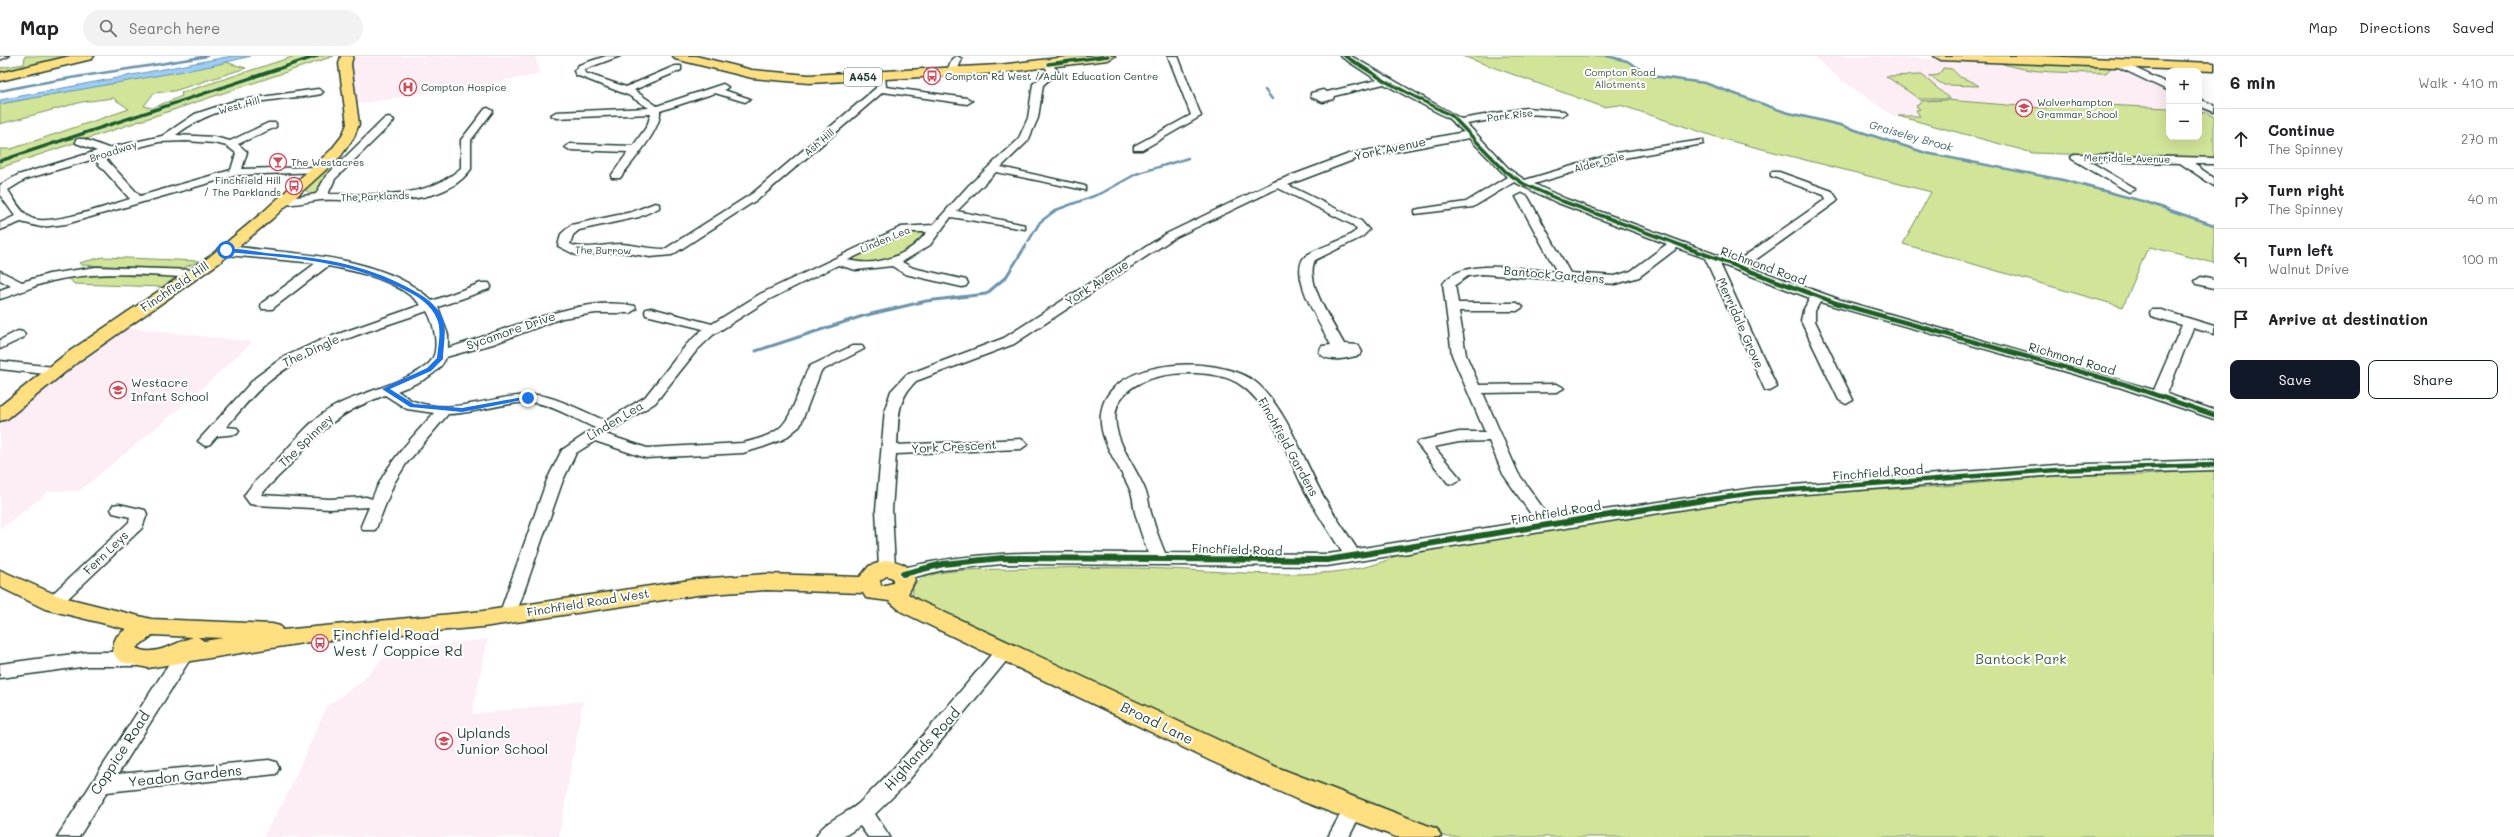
<!DOCTYPE html>
<html lang="en">
<head>
<meta charset="utf-8">
<style>
	body { margin:0; font-family:Mali,sans-serif; background:#f2f2f2; color:#202124 }
	.controls { position:absolute; right:12px; top:12px; display:grid; overflow:hidden; border-radius:8px; box-shadow:0 4px 16px #0002 }
	.controls button { width:36px; height:36px; display:grid; place-items:center; padding:0; border:0; border-bottom:1px solid #e0e0e0; background:#fff; color:#202124; font:20px sans-serif }
	.stop { position:absolute; width:12px; height:12px; margin:-9px; border:3px solid #1a73e8; border-radius:50%; background:#fff }
	.stop.end { background:#1a73e8; border-color:#fff; box-shadow:0 1px 4px #0008 }
	.list { margin:0; padding:0; list-style:none }
	h2 { display:flex; justify-content:space-between; align-items:center; height:52px; margin:0; padding:0 16px; font-size:17px }
	h2 small { font-size:13px; font-weight:400; color:#757577 }
	.list li { display:grid; grid-template-columns:26px 1fr auto; gap:12px; align-items:center; box-sizing:border-box; height:60px; padding:0 16px; border-top:1px solid #e0e0e0 }
	.list b { display:block; font-size:15px; white-space:nowrap }
	.list p { margin:0; font-size:13px; white-space:nowrap; color:#757577 }
	.list em { font-size:13px; font-style:normal; color:#757577 }
	.actions { display:flex; gap:8px; padding:12px 16px }
	.actions a { flex:1; padding:9px 0; border:1px solid #111827; border-radius:8px; text-align:center; font-size:14px; color:#111827 }
	.actions .main { background:#111827; color:#fff }
	.icon { flex:none; width:22px; height:22px; fill:none; stroke:currentColor; stroke-width:2; stroke-linecap:round; stroke-linejoin:round }
	.map { position:relative; flex:none; width:2214px; height:781px; overflow:hidden }
	header { display:flex; align-items:center; gap:24px; box-sizing:border-box; height:56px; padding:0 20px; background:#fff; border-bottom:1px solid #e0e0e0 }
	header strong { font-size:19px }
	nav { display:flex; gap:22px; margin-inline-start:auto; font-size:14px }
	.search { width:280px; height:36px; background:#f2f2f2; display:flex; align-items:center; gap:10px; box-sizing:border-box; padding:0 14px; border-radius:22px; color:#757577; font-size:15px }
	main { display:flex }
	aside { flex:1; background:#fff }
	.map>svg:first-child { display:block }
	.built { fill:#fdedf5 }
	.green { fill:#d1e498; stroke:#789066 }
	.water { fill:#9ccdf9; stroke:#6a93aa }
	.lines { fill:none; stroke-linecap:round; stroke-linejoin:round }
	.stream-far1 { stroke:#6a93aa; stroke-width:2.5 }
	.stream { stroke:#6a93aa; stroke-width:3 }
	.minor-casing { stroke:#1f3d34; stroke-width:3 }
	.major-casing { stroke:#1f3d34; stroke-width:3 }
	.highway-casing { stroke:#1f3d34; stroke-width:3 }
	.minor { fill:#fff; fill-rule:evenodd }
	.major { fill:#ffdf80; fill-rule:evenodd }
	.highway { fill:#ffdf80; fill-rule:evenodd }
	.cycleway-far2-casing { stroke:#fff; stroke-width:5 }
	.cycleway-far1-casing { stroke:#fff; stroke-width:7 }
	.cycleway-casing { stroke:#fff; stroke-width:8 }
	.cycleway-far2 { stroke:#1b5e20; stroke-width:3.5 }
	.cycleway-far1 { stroke:#1b5e20; stroke-width:4.5 }
	.cycleway { stroke:#1b5e20; stroke-width:6 }
	.route { fill:#1a73e8 }
	.labels { text-anchor:middle; stroke-width:4; stroke-linejoin:round; paint-order:stroke }
	.far-park-label { font-size:10px; fill:#435e48; stroke:#fff }
	.far-poi-label { font-size:10px; fill:#1f3d34; stroke:#fff; text-anchor:start }
	.far-street-label { font-size:10px; fill:#1f3d34; stroke:#fff }
	.shield { fill:#fff; stroke:#627771; stroke-width:1 }
	.shield-label { font-size:11px; font-weight:bold; fill:#1f3d34 }
	.far-water-label { font-size:11px; font-style:italic; fill:#3e6165; stroke:#fff }
	.street-label { font-size:12px; fill:#1f3d34; stroke:#fff }
	.poi-label { font-size:12px; fill:#1f3d34; stroke:#fff; text-anchor:start }
	.near-poi-label { font-size:14px; fill:#1f3d34; stroke:#fff; text-anchor:start }
	.near-park-label { font-size:14px; fill:#435e48; stroke:#fff }
	.near-street-label { font-size:14px; fill:#1f3d34; stroke:#fff }
</style>
</head>
<body>
<header>
<strong>Map</strong>
<div class="search"><svg class="icon" aria-label="search" viewBox="0 0 24 24"><circle cx="10" cy="10" r="6"/><path d="M15 15l6 6"/></svg>Search here</div>
<nav><a>Map</a><a>Directions</a><a>Saved</a></nav>
</header>
<main>
<div class="map">
<svg width="2214" height="781" viewBox="0 0 2214 781">
	<rect width="100%" height="100%" fill="#fff"/>
	<filter id="ink" filterUnits="userSpaceOnUse"><feTurbulence type="fractalNoise" baseFrequency=".025" numOctaves="2"/><feDisplacementMap in="SourceGraphic" scale="8" xChannelSelector="R" yChannelSelector="G"/><feConvolveMatrix kernelMatrix="1 2 1 2 8 2 1 2 1" color-interpolation-filters="sRGB"/></filter>
	<g filter="url(#ink)">
		<g class="built">
			<path d="M356 0H535L540 16 538 19 359 48 351 24 350 9Z"/>
			<path d="M1813 0H1877L2101 11 2119 14 2169 37V81H2199V51L2214 58V103L2033 97 1892 59 1841 24Z"/>
			<path d="M122 271 253 286 173 358 79 435H50L0 473V364Z"/>
			<path d="M488 583 472 658 583 645 559 781H263L284 745 327 650 361 626 390 595Z"/>
		</g>
		<g class="green">
			<path d="M25 0H83L0 20V12L24 8Z"/>
			<path d="M295 0H334L0 112V93H11L129 53 113 42 82 46 0 68V48L225 6 246 12 174 35 154 37 144 50 152 52 182 40 181 37Z"/>
			<path d="M1462 0H1607L1627 5 1652 20 1705 27 1785 56 1840 69 1926 97 2063 124 2146 146 2214 169V207L2150 191 2146 196 2123 251 1903 188 1931 136 1719 82 1620 49 1603 51Z"/>
			<path d="M2000 7 2101 11 2111 12 2106 17H2100C2066 16 2032 18 2000 7Z"/>
			<path d="M1943 12 1952 13 1960 21 1973 26 1979 30 1944 29 1929 20 1939 19Z"/>
			<path d="M1922 19 1950 43H1919L1886 20Z"/>
			<path d="M1947 44 2043 52 2057 50 2059 47 2169 52V81H2199V57L2205 56 2214 61V103L2033 97 1898 60H1920L1916 54 1920 53 1916 50 1922 46 1920 45Z"/>
			<path d="M333 105H344L318 137 310 139 305 133 311 125Z"/>
			<path d="M922 174 923 179C905 201 881 208 854 206L852 204V201L904 175Z"/>
			<path d="M103 201 200 205 181 213 81 209 79 207Z"/>
			<path d="M89 216 172 220 174 223 162 231 74 228 66 219Z"/>
			<path d="M2214 413V781H1447L1353 749 913 543C912 536 912 529 919 524 939 512 981 514 1005 513 1059 511 1114 511 1168 513 1228 515 1347 529 1397 499L1688 452 1792 439 1944 430 2070 419H2143Z"/>
		</g>
		<path class="water" d="M232 0H251L211 10 0 48V44Z"/>
		<g class="lines">
			<g class="stream-far1">
				<path d="M1607 0 1627 5 1652 20 1705 27 1785 56 1840 69 1926 97 2063 124 2146 146 2214 169"/>
				<path d="M1265 34 1272 43"/>
				<path d="M0 35C68 20 138 13 207 0"/>
				<path d="M1028 186 1040 166 1056 154 1102 137 1136 118 1188 102"/>
				<path d="M1024 192 1026 189"/>
			</g>
			<path class="stream" d="M756 295 863 260 926 245 986 238 1006 221 1025 191"/>
			<g class="minor-casing">
				<g id="minor">
					<path d="M0 0H9L0 4Z"/>
					<path d="M606 0H620L585 13V17L626 31 675 10H681V14L634 34 657 50 723 28 728 31 724 34 750 43 745 46 715 37 660 55C662 73 631 107 620 122H612L611 120 628 96 570 94 565 91 570 88 633 90 647 70 651 58 556 62 551 59 556 56 649 52 628 39 576 19 574 15 579 9Z"/>
					<path d="M957 0 962 3 956 17 948 19 946 17 952 3Z"/>
					<path d="M1168 0H1178L1201 60 1142 94H1134V90L1191 59Z"/>
					<path d="M1340 0H1351L1461 63 1526 52 1564 55 1566 57 1561 60 1526 58 1467 68 1510 114 1525 124 1616 97 1703 84V88L1618 103 1534 128 1566 143 1736 206 1826 143 1824 139 1771 120V116H1779L1832 135 1838 144 1836 146 1747 210 1841 244 2154 334 2182 269 2151 260 2150 257 2151 254H2161L2214 270V278L2193 272 2167 338 2214 354V363L2119 331 1820 246 1815 255V265L1853 344 1846 348 1839 344 1801 265 1803 255 1810 242 1720 208 1777 331 1770 335 1765 334 1705 202 1677 192 1639 221 1616 228 1482 218 1468 220 1455 229 1458 247H1517L1523 251 1517 255H1459L1466 299 1479 329 1557 328 1564 332 1557 336 1483 337 1518 417 1550 462 1754 432 2057 409 2214 404V414L2057 419 1754 442 1327 510 1002 508 943 514 903 524 897 522 895 518 897 514 903 512C985 492 1064 497 1148 497 1144 485 1139 472 1136 460 1133 452 1134 444 1131 436 1121 411 1098 386 1101 358 1107 299 1227 297 1260 330 1288 358 1302 400 1320 434 1331 455 1345 474 1357 493L1535 464 1503 418 1489 385 1459 386 1434 391 1461 423 1453 428 1448 427 1417 388 1419 385 1459 376H1485L1452 299 1443 228C1462 200 1527 214 1557 216L1516 141 1522 138 1528 141 1570 217 1615 220 1631 215 1667 188 1558 147 1514 126 1473 151 1415 158V154L1419 153 1466 146 1507 121 1469 82 1356 103 1288 129 1361 165 1369 174 1362 181 1315 204C1304 226 1333 267 1344 288L1358 289 1362 296 1360 299C1348 302 1327 308 1319 296L1322 290 1331 289C1322 271 1285 214 1307 199 1322 189 1344 186 1357 174L1353 169 1278 132 1174 182 1014 288 916 325C896 345 899 362 897 389L1021 383 1028 388 1021 393 896 398 892 454 895 512 893 516H881L879 512 876 454 885 353 891 335 906 319 1004 282 1166 178 1274 126 1349 98 1464 76 1448 62 1384 28 1334 40 1333 43 1323 46 1311 41V37L1323 34 1327 36 1377 24ZM1196 317C1212 318 1229 320 1242 330 1272 351 1288 402 1304 433 1315 455 1329 475 1342 496L1327 498 1165 497C1160 485 1155 472 1152 460 1149 452 1149 443 1146 436 1139 418 1127 402 1120 384 1099 330 1155 316 1196 317Z"/>
					<path d="M2114 5H2120L2169 28V35L2114 9Z"/>
					<path d="M1045 6H1051L1058 16 1043 29 1038 62 1028 85 1001 111 1085 130V134L996 116 957 155 1025 169V173L951 161 930 189 902 206 913 212 966 224 968 227 966 230 962 231 905 218 892 210 856 214 838 209 768 244 713 279 697 294 655 347 605 378 647 392 743 387C783 377 786 371 800 333 803 326 805 317 810 310L852 290H862L864 293 821 315 800 370 784 383 763 391 743 397 646 402 595 385 576 397 563 424 514 564 508 565 502 564 499 559 547 424 562 394 595 372C580 365 551 349 536 347 507 344 477 358 448 358L406 408 394 427 377 470 375 474H363L361 470 369 451 330 453 256 449 250 448 244 440C252 427 264 417 275 406 294 387 310 363 335 350 357 338 419 322 431 305 440 293 434 267 427 255 373 275 310 289 266 328 251 340 239 357 226 371L237 372 239 375 237 378 217 380 210 388 205 390 198 385 255 322 282 302 321 284 421 249C397 224 361 216 328 210L272 253H262L261 250 262 247 316 207 226 199 222 198V192C235 189 251 193 265 194 318 199 392 206 432 245L481 227H489L491 230 489 233 438 251 448 279V292C501 277 581 237 635 250L636 253 630 257H596L562 262 493 288 446 301C439 320 415 328 397 335 403 338 409 344 416 346 454 360 499 337 537 339 554 340 589 358 606 365L645 341 687 288 703 273 646 259 645 256 646 253 651 252 712 268 760 238 901 171 933 169 969 129 1018 84 1028 62 1033 28 1048 15 1043 8ZM907 176H927C910 199 877 212 848 204ZM385 339 407 353 434 357C410 384 385 409 372 443L366 441 330 443 261 439C269 429 278 421 286 413 323 373 333 359 385 339Z"/>
					<path d="M877 18 885 20 886 31 967 42 972 45 967 48 883 36 761 141 672 199 650 201 622 196 576 199 558 190 561 178 571 169 632 156 655 147 659 148V152L639 161 579 174 573 179 570 188C586 195 604 188 621 188 636 189 650 193 665 193L753 137 876 32Z"/>
					<path d="M318 33 323 36 321 38C308 41 293 41 279 43 242 47 205 56 176 79L214 81 230 85 268 67H276V71L238 88 247 96 242 113 318 111 322 112V116L237 119 66 168 41 171 21 166 0 174V167L15 160 0 139V129L18 119 97 95 76 87V83H84L108 92 162 80 195 58 234 45ZM186 85 214 87 227 90 236 97 231 114 140 140 103 100 159 86ZM94 103 130 143C110 149 48 171 31 162 21 157 14 143 8 134L26 123Z"/>
					<path d="M2199 43 2214 49V56L2199 50Z"/>
					<path d="M488 52 493 55 471 84V113C440 156 366 142 320 144 311 145 283 152 278 146L284 143 316 138 326 120 385 62 389 61 394 64 393 66 335 123 328 138C374 138 424 145 461 112V84L485 53Z"/>
					<path d="M2076 98 2214 102V108H2194L2214 122V130L2180 107 2089 105 2133 131 2135 133 2129 136 2072 103 2071 101Z"/>
					<path d="M96 211 195 214 201 218 195 222C147 219 99 214 52 225 34 229 18 238 0 243V234L11 230 0 224V215L22 226 49 218Z"/>
					<path d="M2201 221 2214 224V232L2197 228 2195 225Z"/>
					<path d="M18 275 23 276 25 279 23 282 0 293V284Z"/>
					<path d="M0 305 54 311 61 315 54 319 0 313Z"/>
					<path d="M119 448 145 454 147 458 142 472 59 551 53 553 47 551 44 547 47 543 129 466 130 461 113 457 111 453 113 449Z"/>
					<path d="M1006 586 1012 588 1015 593 1012 598 904 730 875 758 890 781H868L860 770 843 781H816C823 765 845 759 858 748 910 699 954 642 1000 588Z"/>
					<path d="M185 590 191 592 194 597 118 718 269 704 276 706 279 712 276 718 107 736 79 781H57L179 592Z"/>
					<path d="M88 596H137L143 598 146 603 143 608 137 610H88L0 622V608Z"/>
					<path d="M1353 745 1360 748 1363 754 1349 781H1328L1346 748Z"/>
				</g>
			</g>
			<g class="major-casing">
				<g id="major">
					<path d="M341 0H353L351 8 359 68 354 81 341 100 273 162 219 207 79 305 7 363 0 365V350L67 297 209 201 263 156 331 94 342 80 347 68 339 8Z"/>
					<path d="M887 504C901 506 911 509 915 524L908 538 918 544 1274 710 1437 773 1441 781H1396L1296 743 1211 705 902 556 889 545 866 542 863 537 766 534 697 539 483 571 309 586 148 612 122 606 116 601 113 595 114 586 117 580 126 573 45 553 0 531V514L59 540 151 563 272 568 280 570 282 574 483 555 697 523 766 518 860 521 869 510ZM887 520 893 522V527L881 530 880 524ZM153 579 193 581C176 586 154 602 136 592ZM198 581 223 582 204 585Z"/>
				</g>
			</g>
			<g class="highway-casing">
				<g id="highway">
					<path d="M70 0H94L92 3 0 25V17Z"/>
					<path d="M673 0H696L752 14 809 19 999 9 1075 0H1115L1108 4 999 17 809 27 752 22 675 3Z"/>
					<path d="M1934 0H2040L2214 7V15L1941 4Z"/>
				</g>
			</g>
			<use href="#minor" class="minor"/>
			<use href="#major" class="major"/>
			<use href="#highway" class="highway"/>
			<g class="cycleway-far2-casing">
				<g id="cycleway-far2">
					<path d="M1345 0 1385 25 1452 60 1506 116 1524 128 1562 145 1688 192"/>
					<path d="M1048 8 1108 0"/>
					<path d="M0 105 317 0"/>
				</g>
			</g>
			<g class="cycleway-far1-casing">
				<g id="cycleway-far1">
					<path d="M1685 191 1836 247 2124 328 2214 359"/>
					<path d="M1697 445 1754 437 2057 414 2214 409"/>
				</g>
			</g>
			<g class="cycleway-casing">
				<path id="cycleway" d="M903 518 943 508 1002 502 1327 504 1704 444"/>
			</g>
			<use href="#cycleway-far2" class="cycleway-far2"/>
			<use href="#cycleway-far1" class="cycleway-far1"/>
			<use href="#cycleway" class="cycleway"/>
		</g>
	</g>
	<path class="route" d="M224 193C237 192 253 195 266 197 315 201 361 207 405 230 420 238 436 246 443 263 447 275 443 291 443 303L431 315 390 333 414 348 462 352 528 340 532 342 462 356 410 351 382 333 427 312 437 302C438 291 442 274 437 263 431 248 417 240 403 233 344 203 290 202 226 196Z"/>
	<defs>
		<g id="bus-ring" transform="scale(0.9)"><circle r="9.5" fill="#fff" stroke="#d1495b" stroke-width="1.5"/><path d="M-5-6H5V4H4V6H2V4H-2V6H-4V4H-5ZM-3.5-4V0h7V-4ZM-3.5 1.2v1.5H-2V1.2ZM2 1.2v1.5H3.5V1.2Z" fill="#d1495b"/></g>
		<g id="hospital-ring" transform="scale(0.9)"><circle r="9.5" fill="#fff" stroke="#d1495b" stroke-width="1.5"/><path d="M-5-5h3v3.5h4V-5h3V5h-3V1.5h-4V5h-3Z" fill="#d1495b"/></g>
		<g id="school-ring" transform="scale(0.9)"><circle r="9.5" fill="#fff" stroke="#d1495b" stroke-width="1.5"/><path d="M0-5L7-2L0 1L-7-2ZM-4 1L0 2.5L4 1V4Q0 6-4 4Z" fill="#d1495b"/></g>
		<g id="bar-ring" transform="scale(0.9)"><circle r="9.5" fill="#fff" stroke="#d1495b" stroke-width="1.5"/><path d="M-6-5H6L.8 .8V4.5H3.5V6h-7V4.5H-.8V.8Z" fill="#d1495b"/></g>
	</defs>
	<g fill-rule="evenodd">
		<use href="#bus-ring" x="932" y="20"/>
		<use href="#hospital-ring" x="408" y="31"/>
		<use href="#school-ring" x="2024" y="52"/>
		<use href="#bar-ring" x="278" y="106"/>
		<use href="#bus-ring" x="294" y="130"/>
		<use href="#school-ring" x="118" y="334"/>
		<use href="#bus-ring" x="320" y="587"/>
		<use href="#school-ring" x="444" y="685"/>
	</g>
	<g class="labels">
		<g class="far-park-label">
			<text x="1620" y="20">Compton Road<tspan x="1620" dy="12">Allotments</tspan></text>
		</g>
		<g class="far-poi-label">
			<text x="945" y="24">Compton Rd West / Adult Education Centre</text>
			<text x="421" y="35">Compton Hospice</text>
			<text x="2037" y="50">Wolverhampton<tspan x="2037" dy="12">Grammar School</tspan></text>
			<text x="291" y="110">The Westacres</text>
			<text x="281" y="128" text-anchor="end">Finchfield Hill<tspan x="281" dy="12">/ The Parklands</tspan></text>
		</g>
		<g class="far-street-label">
			<text transform="translate(239 49) rotate(-15)" y="4">West Hill</text>
			<text transform="translate(1510 59) rotate(-7)" y="4">Park Rise</text>
			<text transform="translate(819 86) rotate(-40)" y="4">Ash Hill</text>
			<text transform="translate(113 95) rotate(-18)" y="4">Broadway</text>
			<text transform="translate(2127 102) rotate(1)" y="4">Merridale Avenue</text>
			<text transform="translate(1599 106) rotate(-15)" y="4">Alder Dale</text>
			<text transform="translate(375 140) rotate(-2)" y="4">The Parklands</text>
			<text transform="translate(885 183) rotate(-23)" y="4">Linden Lea</text>
			<text transform="translate(603 194) rotate(1)" y="4">The Burrow</text>
		</g>
		<rect class="shield" x="844" y="12" width="38" height="18" rx="3"/>
		<g class="shield-label">
			<text x="863" y="25">A454</text>
		</g>
		<g class="far-water-label">
			<text transform="translate(1911 80) rotate(16)" y="4">Graiseley Brook</text>
		</g>
		<g class="street-label">
			<text transform="translate(1390 93) rotate(-12)" y="4">York Avenue</text>
			<text transform="translate(1763 210) rotate(20)" y="4">Richmond Road</text>
			<text transform="translate(1554 219) rotate(5)" y="4">Bantock Gardens</text>
			<text transform="translate(1097 227) rotate(-33)" y="4">York Avenue</text>
			<text transform="translate(175 231) rotate(-34)" y="4">Finchfield Hill</text>
			<text transform="translate(1740 267) rotate(66)" y="4">Merridale Grove</text>
			<text transform="translate(511 275) rotate(-19)" y="4">Sycamore Drive</text>
			<text transform="translate(311 295) rotate(-25)" y="4">The Dingle</text>
			<text transform="translate(2072 303) rotate(16)" y="4">Richmond Road</text>
			<text transform="translate(615 365) rotate(-31)" y="4">Linden Lea</text>
			<text transform="translate(306 385) rotate(-44)" y="4">The Spinney</text>
			<text transform="translate(954 391) rotate(-3)" y="4">York Crescent</text>
			<text transform="translate(1288 391) rotate(61)" y="4">Finchfield Gardens</text>
			<text transform="translate(1878 417) rotate(-4)" y="4">Finchfield Road</text>
			<text transform="translate(1556 457) rotate(-9)" y="4">Finchfield Road</text>
			<text transform="translate(1237 494) rotate(2)" y="4">Finchfield Road</text>
			<text transform="translate(106 497) rotate(-44)" y="4">Fern Leys</text>
			<text transform="translate(588 547) rotate(-9)" y="4">Finchfield Road West</text>
		</g>
		<g class="poi-label">
			<text x="131" y="331">Westacre<tspan x="131" dy="14">Infant School</tspan></text>
		</g>
		<g class="near-poi-label">
			<text x="333" y="584">Finchfield Road<tspan x="333" dy="16">West / Coppice Rd</tspan></text>
			<text x="457" y="682">Uplands<tspan x="457" dy="16">Junior School</tspan></text>
		</g>
		<g class="near-park-label">
			<text x="2021" y="608">Bantock Park</text>
		</g>
		<g class="near-street-label">
			<text transform="translate(1157 667) rotate(26)" y="5">Broad Lane</text>
			<text transform="translate(922 693) rotate(-48)" y="5">Highlands Road</text>
			<text transform="translate(120 697) rotate(-57)" y="5">Coppice Road</text>
			<text transform="translate(185 720) rotate(-6)" y="5">Yeadon Gardens</text>
		</g>
	</g>
</svg>
<div class="controls">
<button>+</button>
<button>−</button>
</div>
<div class="stop" style="left:226px;top:194px"></div>
<div class="stop end" style="left:528px;top:342px"></div>
</div>
<aside>
<h2>6 min<small>Walk · 410 m</small></h2>
<ul class="list">
<li><svg class="icon" aria-label="ahead" viewBox="0 0 24 24"><path d="M12 20V5M6 11l6-6 6 6"/></svg><div><b>Continue</b><p>The Spinney</p></div><em>270 m</em></li>
<li><svg class="icon" aria-label="right" viewBox="0 0 24 24"><path d="M7 20v-9h11M14 6l5 5-5 5"/></svg><div><b>Turn right</b><p>The Spinney</p></div><em>40 m</em></li>
<li><svg class="icon" aria-label="left" viewBox="0 0 24 24"><path d="M17 20v-9H6M10 6l-5 5 5 5"/></svg><div><b>Turn left</b><p>Walnut Drive</p></div><em>100 m</em></li>
<li><svg class="icon" aria-label="arrive" viewBox="0 0 24 24"><path d="M6 21V4h12l-3 4 3 4H6"/></svg><div><b>Arrive at destination</b></div></li>
</ul>
<div class="actions"><a class="main">Save</a><a>Share</a></div>
</aside>
</main>
</body>
</html>
